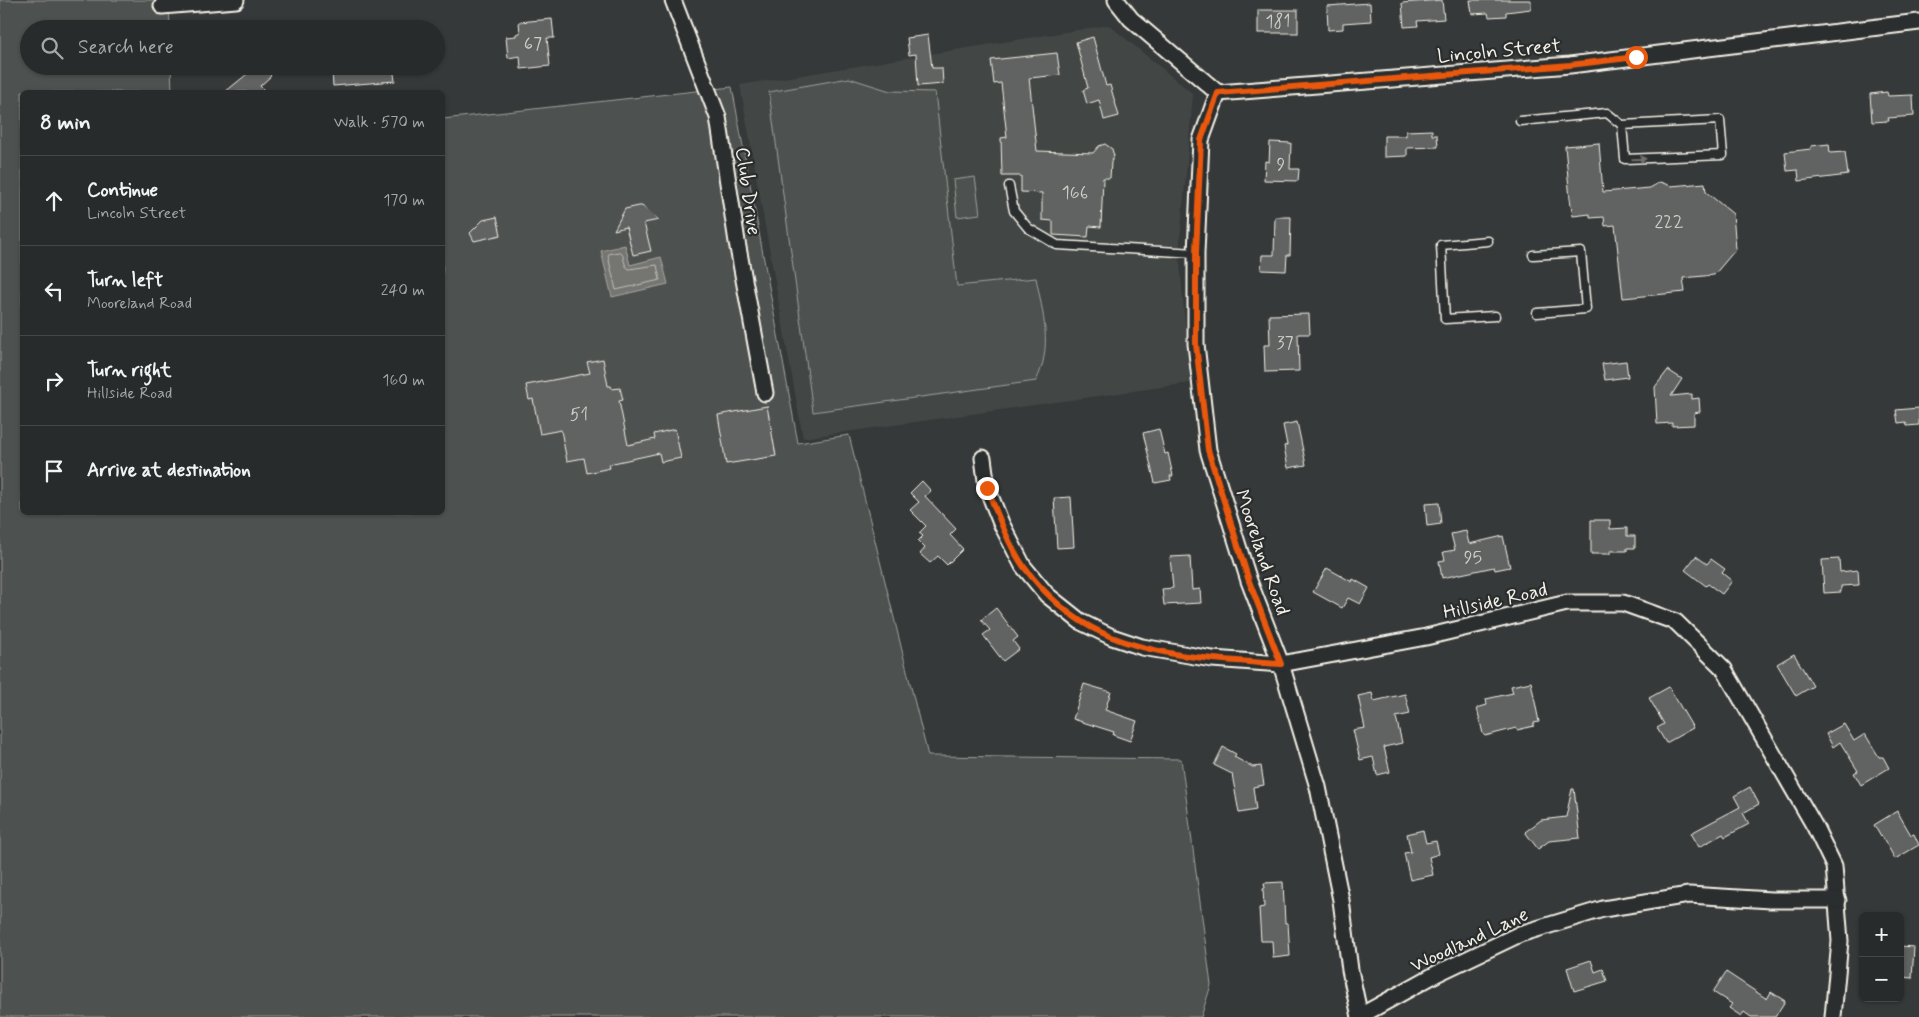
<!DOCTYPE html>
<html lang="en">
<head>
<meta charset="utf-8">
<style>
	body { margin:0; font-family:Mynerve,sans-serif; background:#303333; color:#f1f3f6 }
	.controls { position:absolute; right:15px; bottom:15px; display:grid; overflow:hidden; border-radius:8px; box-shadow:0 1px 4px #0004 }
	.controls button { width:45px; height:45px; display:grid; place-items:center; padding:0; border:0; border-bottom:1px solid #444747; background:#282b2b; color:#f1f3f6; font:25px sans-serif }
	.stop { position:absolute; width:15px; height:15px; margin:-11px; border:4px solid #ea580c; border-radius:50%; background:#fff }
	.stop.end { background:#ea580c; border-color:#fff; box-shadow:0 1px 5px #0008 }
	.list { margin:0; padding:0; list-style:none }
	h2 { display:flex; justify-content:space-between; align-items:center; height:65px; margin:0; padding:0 20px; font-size:21px }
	h2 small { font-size:16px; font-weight:400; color:#a5a7a9 }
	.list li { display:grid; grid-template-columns:32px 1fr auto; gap:15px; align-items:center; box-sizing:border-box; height:90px; padding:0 20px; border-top:1px solid #444747 }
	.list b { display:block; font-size:19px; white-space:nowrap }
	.list p { margin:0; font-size:16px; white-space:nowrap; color:#a5a7a9 }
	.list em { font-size:16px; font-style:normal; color:#a5a7a9 }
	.icon { flex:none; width:28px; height:28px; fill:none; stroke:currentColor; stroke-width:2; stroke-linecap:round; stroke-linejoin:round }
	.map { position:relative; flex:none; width:1919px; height:1017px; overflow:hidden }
	.search { position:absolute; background:#282b2b; box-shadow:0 1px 4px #0004; left:20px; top:20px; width:425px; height:55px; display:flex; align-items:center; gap:12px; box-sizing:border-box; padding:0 18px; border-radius:28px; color:#a5a7a9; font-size:19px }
	.panel { position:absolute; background:#282b2b; box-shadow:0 1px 4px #0004; left:20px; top:90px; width:425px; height:425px; border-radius:8px }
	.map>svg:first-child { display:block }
	.built { fill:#434645 }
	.green { fill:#4e514f; stroke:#a1a19c }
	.water { fill:#757572; stroke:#a8a7a1 }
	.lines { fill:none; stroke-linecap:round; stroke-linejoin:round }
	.shore { stroke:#c1bfb9; stroke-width:1 }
	.building { fill:#616362; stroke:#f4f1e8 }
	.service-casing { stroke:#f4f1e8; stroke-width:11 }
	.minor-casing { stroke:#f4f1e8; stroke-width:19 }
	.service { stroke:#2a2d2e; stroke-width:8 }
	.minor { stroke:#2a2d2e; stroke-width:15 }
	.oneway { fill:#71726f }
	.route { stroke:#ea580c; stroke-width:6 }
	.labels { text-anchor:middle; stroke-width:4.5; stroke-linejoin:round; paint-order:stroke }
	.number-label { font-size:18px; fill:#cfcec6 }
	.street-label { font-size:20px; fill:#f4f1e8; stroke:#2a2d2e }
</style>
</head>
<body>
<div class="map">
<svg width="1919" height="1017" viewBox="0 0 1919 1017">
	<rect width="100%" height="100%" fill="#363939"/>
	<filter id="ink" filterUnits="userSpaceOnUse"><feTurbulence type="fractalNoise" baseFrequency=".02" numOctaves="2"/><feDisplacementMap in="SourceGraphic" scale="10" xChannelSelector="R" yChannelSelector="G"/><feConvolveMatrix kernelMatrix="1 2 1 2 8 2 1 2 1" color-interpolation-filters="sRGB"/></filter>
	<g filter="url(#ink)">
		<path class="built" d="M1109 25 1193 94 1179 252 1190 383 803 438 740 85Z"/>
		<g class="green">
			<path d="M0 0H169L170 29H29V66H171L172 92H22V512H442L443 119 732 87 798 443 849 435 928 756 1181 759 1211 985 1201 1017H0Z"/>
			<path d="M849 78 890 91 935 92 957 286 1036 278C1043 314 1053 347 1036 381L813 412 769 92Z"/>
			<path d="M975 177 980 214 957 217 953 180Z"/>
		</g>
		<path class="water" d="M625 245 630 265 661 257 668 284 612 297 601 251Z"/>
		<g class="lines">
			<path class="shore" d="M620 252C626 256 622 265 629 269L657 265 660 280 616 290 608 256 609 254Z"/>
		</g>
		<g class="building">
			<path d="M1442 0 1444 19 1417 21 1418 26 1404 27 1402 3Z"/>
			<path d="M1470 0H1531V9L1506 12V16L1489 17 1488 13 1472 14Z"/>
			<path d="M1370 3 1371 21 1343 23V29L1328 30 1327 6Z"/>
			<rect x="1258" y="10" width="40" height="23"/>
			<path d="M552 19 554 38H547L550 66 521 69 520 56 508 58 506 37 516 36V34L520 33 519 22Z"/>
			<path d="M928 35 932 68H942L943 84 918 86 916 54 909 55 907 38Z"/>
			<path d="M1093 37 1106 86 1110 85 1119 116 1104 120 1099 100 1087 104 1083 90 1088 88 1076 42Z"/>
			<path d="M1057 53 1060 75 1029 78 1037 151 1093 153 1099 146 1105 144 1112 149 1114 156 1111 162 1110 178H1103L1101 227 1089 226 1088 237 1053 235V221L1042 220V193L1021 192V176H1002L1001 138 1007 137 1001 83 994 84 991 60Z"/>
			<path d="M257 66H263L271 76 260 86 266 92H225Z"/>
			<path d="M341 66H393L395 81 333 86 332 72H341Z"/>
			<path d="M1887 92 1888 96 1913 95 1914 116 1888 118 1889 121 1872 122 1870 94Z"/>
			<path d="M1432 130V135H1437L1438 147 1407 148V156L1384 157V136H1406V131Z"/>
			<path d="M1270 142 1291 143 1290 169H1299L1298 181 1264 180 1265 161 1269 162Z"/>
			<path d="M1599 143 1603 192 1650 188 1660 182 1671 186 1705 183 1706 192 1733 214 1736 249 1714 275 1683 278 1685 292 1623 298 1615 225 1605 226 1604 217 1590 218V214L1573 216 1570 199 1565 146Z"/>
			<path d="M1829 144 1830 153 1845 152 1848 175 1799 181 1798 170 1787 171 1785 152 1811 149V146Z"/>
			<path d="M639 206H642L659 220 644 223 651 251 633 255 626 227 614 230 625 209Z"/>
			<path d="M497 217 501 235 474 241 470 233 483 220Z"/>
			<path d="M1275 217H1291L1290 255H1287L1286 271 1261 270 1262 255H1274Z"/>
			<path d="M1309 314 1310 334H1298L1299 371 1265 372 1264 345H1270L1269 315Z"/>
			<path d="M603 359 608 386H611L612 389 620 388 623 400 619 401 628 445 655 439 654 434 675 429 681 458 661 462 659 453 609 464 610 468 587 473 584 458 567 461 561 430 540 434 533 399 529 400 526 385 590 373 587 362Z"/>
			<path d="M1626 361 1628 377 1605 380 1602 364Z"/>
			<path d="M1668 370 1682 379 1671 396 1692 394V399L1699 398 1700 412 1694 413V425L1672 426V423L1657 424 1655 387Z"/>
			<path d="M767 406 776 456 726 464 718 415Z"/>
			<path d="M1919 408V425L1907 426 1906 422 1898 423 1896 410Z"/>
			<path d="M1297 422 1306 465 1288 468 1284 446 1287 445 1283 425Z"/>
			<path d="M1159 429 1165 454 1168 453 1173 476H1170L1171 480 1155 483 1143 433Z"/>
			<path d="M922 481 931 491 925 496 956 529 950 535 963 549 947 565 938 556 930 563 920 554 925 548 918 541 923 536 919 533 926 526 910 510 919 502 910 493Z"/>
			<path d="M1071 497 1074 547 1057 548 1054 498Z"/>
			<path d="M1439 503 1441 524 1427 526 1425 504Z"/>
			<path d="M1591 520H1610V529L1627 528V536H1635V548H1627V551H1610V554H1591Z"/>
			<path d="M1466 531 1469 544 1503 536 1510 567 1495 570 1494 567 1442 578 1439 561 1445 560 1443 552 1455 550 1451 534Z"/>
			<path d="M1190 556 1192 590 1200 589 1201 603 1164 605 1162 589 1173 588 1170 557Z"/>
			<path d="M1696 556 1707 564 1711 559 1725 569 1722 573 1732 581 1722 594 1708 584 1706 586 1685 570Z"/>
			<path d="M1839 559 1840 572 1858 570 1859 585 1841 586V592L1824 593 1822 560Z"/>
			<path d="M1327 568 1352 582 1353 579 1369 588 1360 604 1348 598 1342 608 1313 592Z"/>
			<path d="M996 608 1018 637 1013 641 1019 649 1003 661 983 635 990 630 981 620Z"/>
			<path d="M1794 654 1813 686 1796 696 1777 664Z"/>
			<path d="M1531 682 1539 722 1534 723V726L1517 730 1516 728 1485 736 1483 734 1477 708 1487 705 1486 699 1513 693 1511 686Z"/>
			<path d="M1084 684 1111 692 1105 710 1137 721 1130 741 1113 735 1114 732 1073 719Z"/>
			<path d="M1669 687 1693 728 1666 743 1657 728 1664 724 1649 698Z"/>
			<path d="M1372 693 1374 701 1405 694 1410 714 1396 717 1402 743 1384 747 1390 772 1377 775 1373 757 1360 760 1353 730 1365 728 1358 696Z"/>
			<path d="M1844 724 1854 741 1865 734 1879 757H1883L1889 768 1861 785 1854 773 1858 771 1840 742 1833 747 1826 734Z"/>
			<path d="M1223 747 1236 754 1234 757 1253 767 1261 766 1264 785 1253 787 1256 810 1239 813 1232 774 1214 765Z"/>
			<path d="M1750 787 1759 804 1743 813 1749 824 1725 837 1723 834 1699 847 1691 833 1740 807 1734 796Z"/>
			<path d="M1572 789H1574L1580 838 1549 841 1538 849 1525 832 1541 820 1566 817Z"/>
			<path d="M1897 811 1911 835 1914 834 1919 845 1895 859 1882 836 1881 837 1874 825Z"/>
			<path d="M1423 830 1426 843 1436 841 1439 854 1429 857 1433 875 1410 880 1404 853 1411 852 1407 834Z"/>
			<path d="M1283 882 1285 923H1288L1290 956 1273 958 1272 941H1261L1259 908 1264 907 1263 889 1265 888 1264 883Z"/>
			<path d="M1900 946 1914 947 1912 978 1900 977Z"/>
			<path d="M1591 960 1595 972 1603 969 1607 981 1574 991 1567 968Z"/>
			<path d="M1726 972 1767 999 1771 992 1785 1001 1775 1017H1751L1744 1012 1741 1016 1729 1008 1732 1004 1713 992Z"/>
		</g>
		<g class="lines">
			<g class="service-casing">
				<g id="service">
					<path d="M1520 121 1607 113 1622 125 1720 120 1723 155 1625 159 1622 125"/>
					<path d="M1009 186 1014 211 1028 228 1057 245 1196 253"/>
					<path d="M1488 241 1441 245 1445 319 1495 316"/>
					<path d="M1533 255 1581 252 1586 309 1537 313"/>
				</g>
			</g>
			<g class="minor-casing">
				<g id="minor">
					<path d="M673 0 718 117 737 242 765 393"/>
					<path d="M1116 0 1131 19 1218 93 1570 65 1919 22"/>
					<path d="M162 6 236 0"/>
					<path d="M1218 93 1201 140 1196 253V344L1208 450 1249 581 1281 664 1318 787 1341 900 1350 970 1360 1017"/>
					<path d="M983 458 987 488 1001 523 1023 566 1047 595 1081 622 1112 637 1142 647 1212 659 1281 664 1426 637 1567 603H1623L1676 622 1724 669 1815 827 1834 866 1840 941 1833 1017"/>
					<path d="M1360 1016 1436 974 1520 934 1603 909 1689 895 1771 900H1838"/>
				</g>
			</g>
			<use href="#service" class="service"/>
			<use href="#minor" class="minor"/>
		</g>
		<defs><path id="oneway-solid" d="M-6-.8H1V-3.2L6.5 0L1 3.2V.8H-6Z" transform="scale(1.25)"/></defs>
		<use class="oneway" href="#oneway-solid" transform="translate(1639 159) rotate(-2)"/>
	</g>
	<g class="lines" filter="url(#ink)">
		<path class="route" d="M987 488C997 513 1009 546 1024 567 1040 588 1060 608 1082 622 1138 657 1216 660 1281 664L1249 581 1208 450 1196 344V253L1201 140 1218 93 1570 65 1636 57"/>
	</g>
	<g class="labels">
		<g class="number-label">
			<text x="1278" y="27">181</text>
			<text x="533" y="49">67</text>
			<text x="1281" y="170">9</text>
			<text x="1075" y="198">166</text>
			<text x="1669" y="227">222</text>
			<text x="1285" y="348">37</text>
			<text x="579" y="420">51</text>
			<text x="1473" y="563">95</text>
		</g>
		<g class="street-label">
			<text transform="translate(1499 50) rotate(-5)" y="7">Lincoln Street</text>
			<text transform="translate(749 191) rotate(82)" y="7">Club Drive</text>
			<text transform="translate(1263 552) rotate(71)" y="7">Mooreland Road</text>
			<text transform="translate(1495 600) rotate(-13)" y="7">Hillside Road</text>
			<text transform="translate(1469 939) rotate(-25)" y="7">Woodland Lane</text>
		</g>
	</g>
</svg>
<div class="controls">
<button>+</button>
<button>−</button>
</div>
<div class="stop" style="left:1636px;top:57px"></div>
<div class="stop end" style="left:987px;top:488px"></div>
<div class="search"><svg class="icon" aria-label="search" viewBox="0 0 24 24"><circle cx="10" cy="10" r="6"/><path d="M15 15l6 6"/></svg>Search here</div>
<section class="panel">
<h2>8 min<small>Walk · 570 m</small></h2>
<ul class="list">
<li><svg class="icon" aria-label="ahead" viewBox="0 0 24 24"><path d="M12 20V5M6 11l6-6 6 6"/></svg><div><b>Continue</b><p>Lincoln Street</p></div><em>170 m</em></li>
<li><svg class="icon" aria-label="left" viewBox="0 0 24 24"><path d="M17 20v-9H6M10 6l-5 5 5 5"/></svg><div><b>Turn left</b><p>Mooreland Road</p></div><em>240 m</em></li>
<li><svg class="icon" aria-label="right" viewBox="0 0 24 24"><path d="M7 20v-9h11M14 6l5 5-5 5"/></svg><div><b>Turn right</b><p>Hillside Road</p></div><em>160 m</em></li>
<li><svg class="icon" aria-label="arrive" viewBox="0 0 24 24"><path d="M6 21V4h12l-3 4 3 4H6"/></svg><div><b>Arrive at destination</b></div></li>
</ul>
</section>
</div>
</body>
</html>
